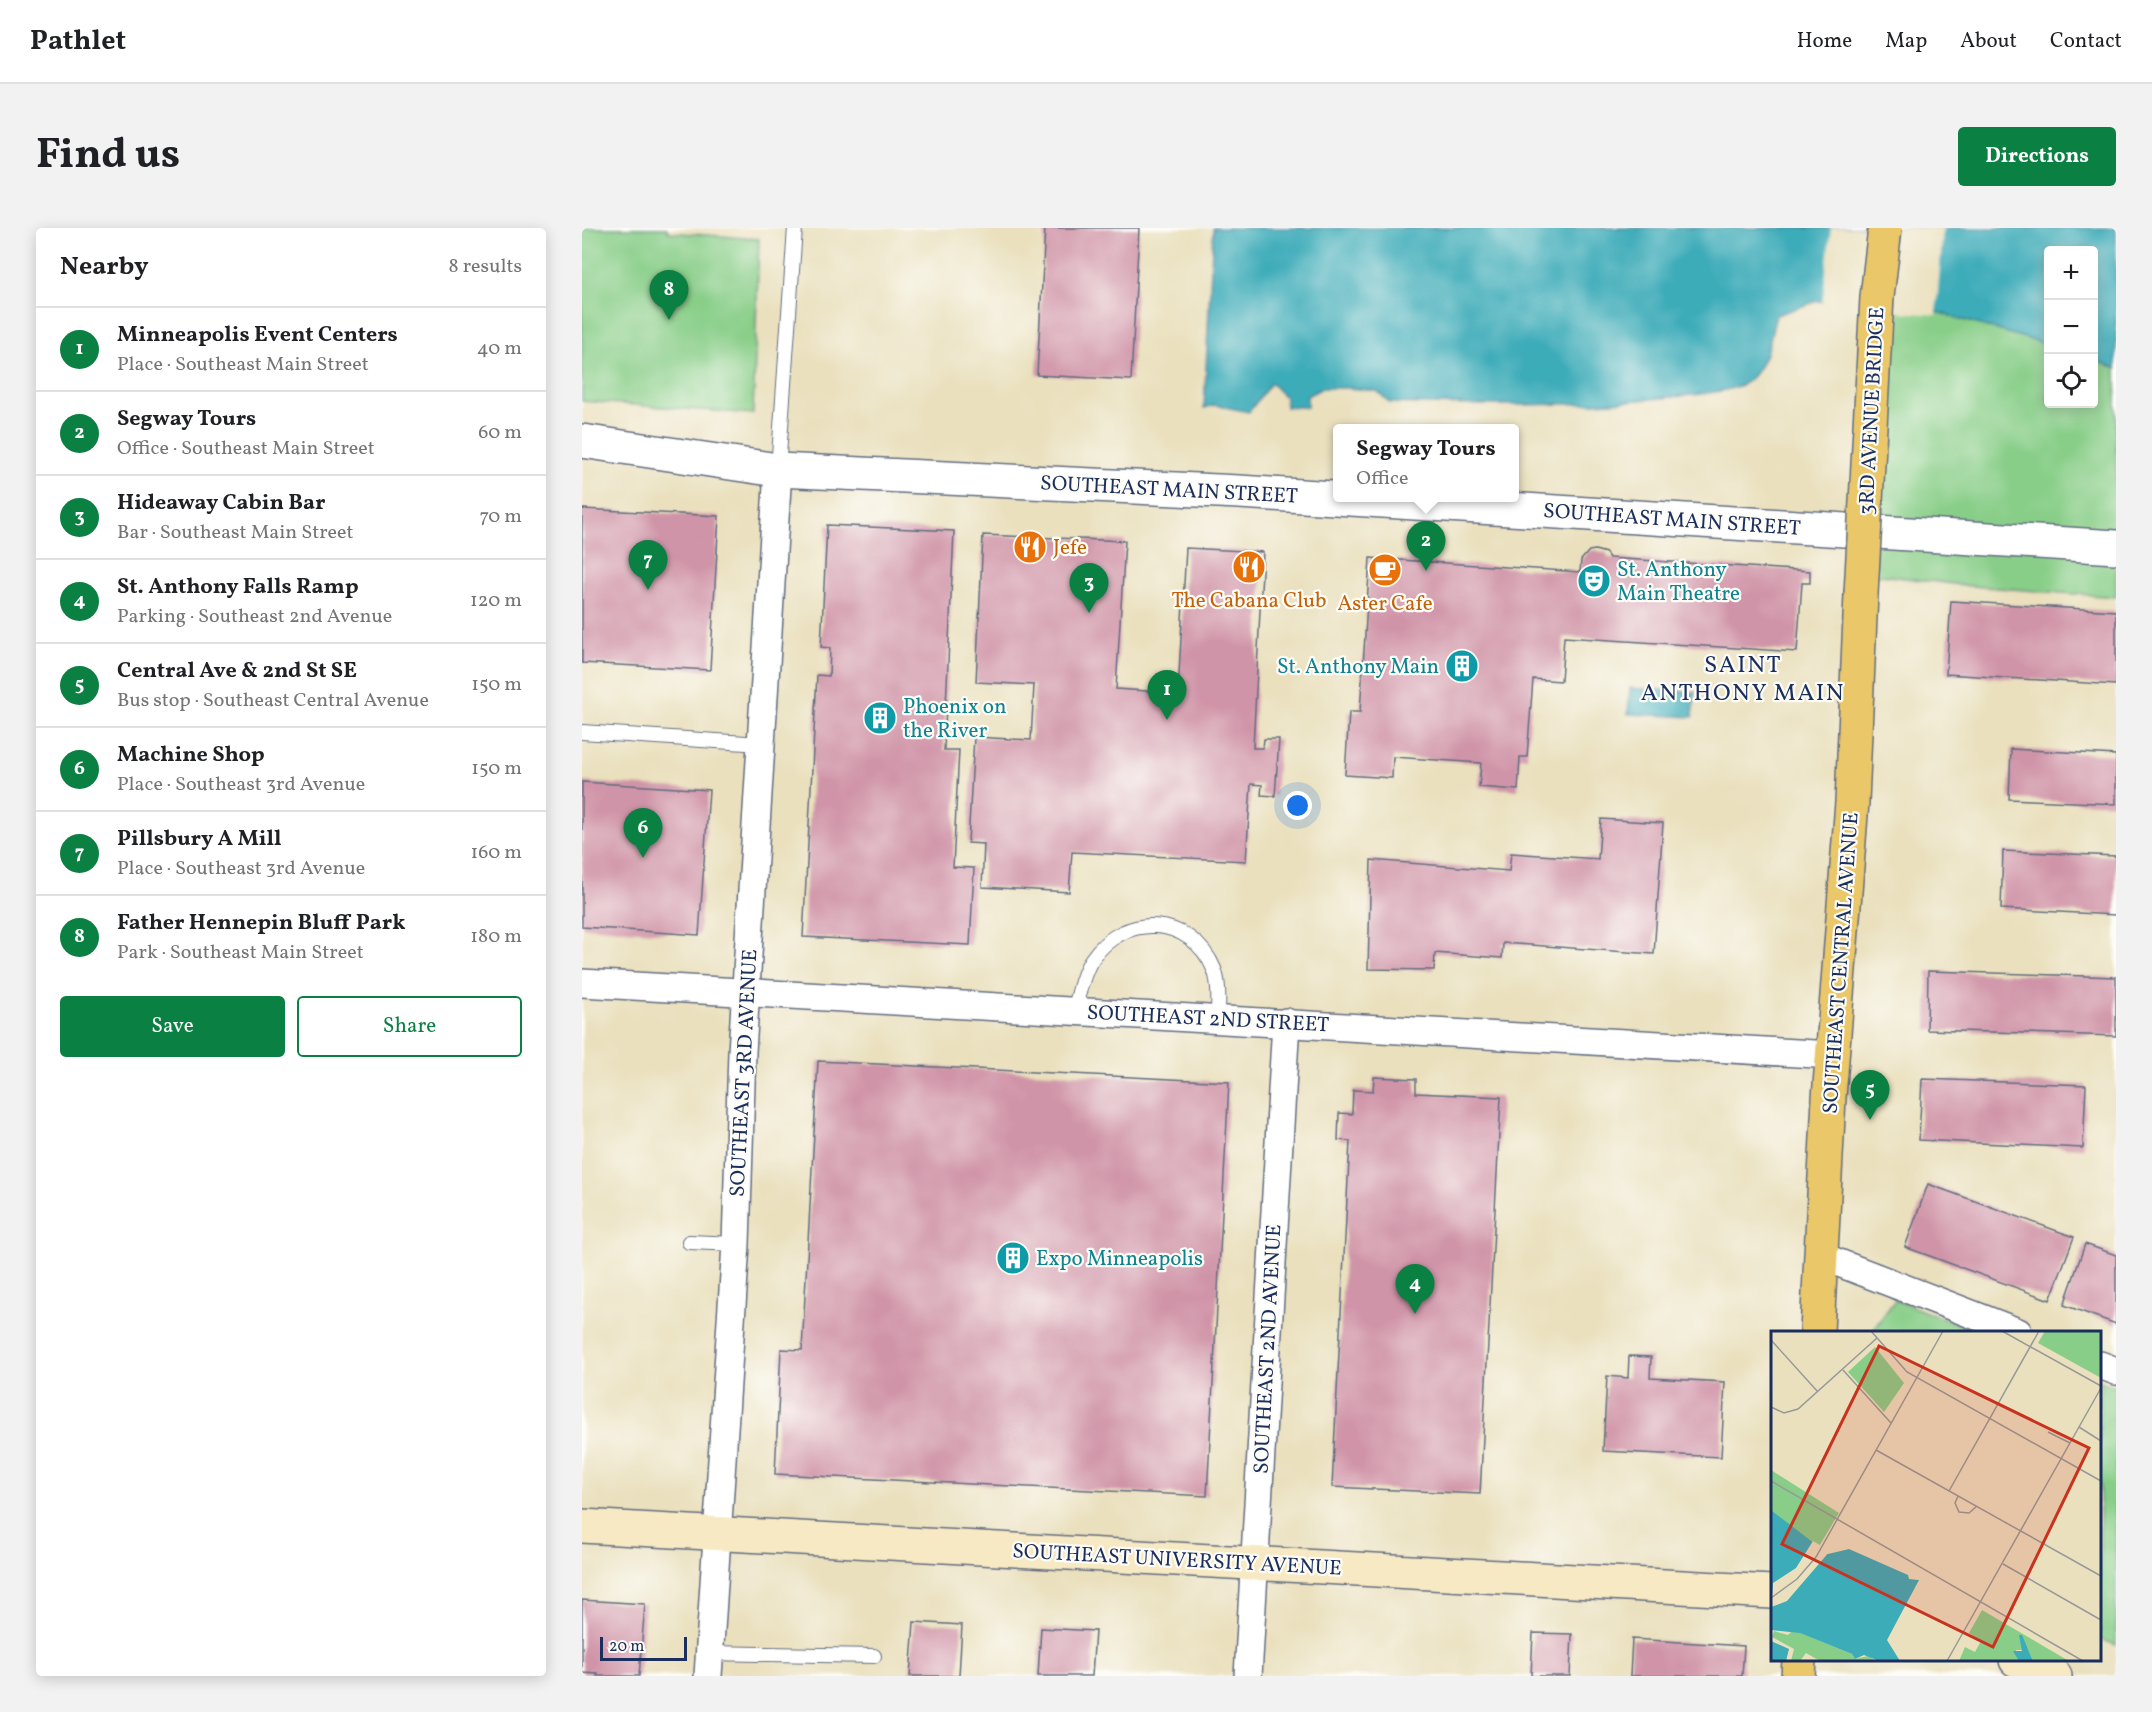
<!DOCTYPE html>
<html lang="en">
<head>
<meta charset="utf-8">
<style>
	body { margin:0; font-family:Vollkorn,serif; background:#f2f2f2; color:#202124 }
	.controls { position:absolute; right:18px; top:18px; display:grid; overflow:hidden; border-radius:6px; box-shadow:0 3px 15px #0003 }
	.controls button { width:54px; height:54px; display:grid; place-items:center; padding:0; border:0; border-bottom:2px solid #e0e0e0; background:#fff; color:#202124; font:30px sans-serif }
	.scale { position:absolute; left:18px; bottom:15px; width:87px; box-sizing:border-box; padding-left:6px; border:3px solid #1b2f5e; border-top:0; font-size:16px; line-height:21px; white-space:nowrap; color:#1b2f5e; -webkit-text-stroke:4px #fdfcf7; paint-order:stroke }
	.you { position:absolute; left:716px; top:578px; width:21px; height:21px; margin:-15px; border:4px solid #fff; border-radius:50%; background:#1a73e8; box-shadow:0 0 0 9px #1a73e833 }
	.badge { display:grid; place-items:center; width:39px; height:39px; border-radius:50%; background:#0b8043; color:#fff; font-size:20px; font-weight:700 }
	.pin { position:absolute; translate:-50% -50px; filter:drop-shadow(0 2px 3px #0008) }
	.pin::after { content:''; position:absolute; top:32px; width:21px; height:18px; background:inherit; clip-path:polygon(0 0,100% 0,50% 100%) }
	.popup { position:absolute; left:751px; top:196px; width:186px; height:78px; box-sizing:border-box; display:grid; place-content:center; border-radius:6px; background:#fff; filter:drop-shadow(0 2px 4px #0005); font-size:20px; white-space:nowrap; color:#757577 }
	.popup b { font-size:22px; color:#202124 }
	.popup::after { content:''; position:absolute; left:50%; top:100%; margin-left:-12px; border:12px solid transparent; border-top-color:#fff }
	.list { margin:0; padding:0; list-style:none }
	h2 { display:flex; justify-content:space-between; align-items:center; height:78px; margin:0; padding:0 24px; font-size:26px }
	h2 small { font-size:20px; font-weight:400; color:#757577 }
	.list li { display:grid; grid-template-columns:39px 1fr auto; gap:18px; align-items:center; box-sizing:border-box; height:84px; padding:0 24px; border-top:2px solid #e0e0e0 }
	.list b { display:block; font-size:22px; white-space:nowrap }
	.list p { margin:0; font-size:20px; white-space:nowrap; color:#757577 }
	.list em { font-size:20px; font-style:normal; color:#757577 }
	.actions { display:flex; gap:12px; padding:18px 24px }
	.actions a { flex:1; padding:14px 0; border:2px solid #0b8043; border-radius:6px; text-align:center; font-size:21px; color:#0b8043 }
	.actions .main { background:#0b8043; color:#fff }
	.icon { flex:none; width:33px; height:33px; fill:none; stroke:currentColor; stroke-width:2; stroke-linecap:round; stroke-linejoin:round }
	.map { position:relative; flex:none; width:1534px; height:1448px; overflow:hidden; border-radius:6px }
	header { display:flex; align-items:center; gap:36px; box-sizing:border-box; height:84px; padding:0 30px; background:#fff; border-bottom:2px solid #e0e0e0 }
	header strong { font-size:28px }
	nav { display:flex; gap:33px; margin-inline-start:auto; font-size:21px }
	.intro { display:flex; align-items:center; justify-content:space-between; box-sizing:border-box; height:144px; padding:0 36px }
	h1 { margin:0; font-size:42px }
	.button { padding:15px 27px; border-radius:6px; background:#0b8043; color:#fff; font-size:21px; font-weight:700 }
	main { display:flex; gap:36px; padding:0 36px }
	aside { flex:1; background:#fff; border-radius:6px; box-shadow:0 3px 15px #0003 }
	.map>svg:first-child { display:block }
	.green { fill:#88ce88; stroke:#527e73; stroke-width:1.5 }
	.water { fill:#3dacb9; stroke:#2c6e8c; stroke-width:1.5 }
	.pier { fill:#eae0be }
	.building { fill:#d094a8 }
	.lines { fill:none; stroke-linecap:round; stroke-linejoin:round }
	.service-casing { stroke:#636d80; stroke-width:16 }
	.minor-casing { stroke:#636d80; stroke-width:30 }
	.tertiary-casing { stroke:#636d80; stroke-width:36 }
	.secondary-casing { stroke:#636d80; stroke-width:36 }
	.primary-casing { stroke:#636d80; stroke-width:36 }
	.service { stroke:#fff; stroke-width:14 }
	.minor { stroke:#fff; stroke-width:27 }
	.tertiary { stroke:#fff; stroke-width:33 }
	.secondary { stroke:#f7e9c3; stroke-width:33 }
	.primary { stroke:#eac769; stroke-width:33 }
	.primary-bridge-casing { stroke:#636d80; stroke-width:36; stroke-linecap:butt }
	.primary-bridge { stroke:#eac769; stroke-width:33 }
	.labels { text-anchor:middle; stroke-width:4.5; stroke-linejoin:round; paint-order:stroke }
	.street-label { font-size:21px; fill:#1b2f5e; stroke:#fdfcf7 }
	.food-label { font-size:21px; fill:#c56008; stroke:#fdfcf7 }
	.culture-label { font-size:21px; fill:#0d838f; stroke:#fdfcf7; text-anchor:start }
	.quarter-label { font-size:24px; letter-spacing:1.5px; fill:#1b2f5e; stroke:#fdfcf7 }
	.inset-road { fill:none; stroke:#979998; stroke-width:1.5 }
	.view { fill:#c8321e; fill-opacity:0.15; stroke:#c8321e; stroke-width:3 }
	.inset-edge { fill:none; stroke:#1b2f5e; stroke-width:3 }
</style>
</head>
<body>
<header>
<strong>Pathlet</strong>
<nav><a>Home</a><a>Map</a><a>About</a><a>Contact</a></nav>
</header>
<div class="intro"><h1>Find us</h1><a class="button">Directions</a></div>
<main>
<aside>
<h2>Nearby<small>8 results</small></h2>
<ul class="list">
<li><span class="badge">1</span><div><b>Minneapolis Event Centers</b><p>Place · Southeast Main Street</p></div><em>40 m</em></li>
<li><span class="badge">2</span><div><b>Segway Tours</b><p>Office · Southeast Main Street</p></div><em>60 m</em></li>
<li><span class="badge">3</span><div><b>Hideaway Cabin Bar</b><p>Bar · Southeast Main Street</p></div><em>70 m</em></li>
<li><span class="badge">4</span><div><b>St. Anthony Falls Ramp</b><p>Parking · Southeast 2nd Avenue</p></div><em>120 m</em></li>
<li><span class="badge">5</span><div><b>Central Ave &amp; 2nd St SE</b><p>Bus stop · Southeast Central Avenue</p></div><em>150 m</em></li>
<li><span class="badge">6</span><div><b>Machine Shop</b><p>Place · Southeast 3rd Avenue</p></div><em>150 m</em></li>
<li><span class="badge">7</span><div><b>Pillsbury A Mill</b><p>Place · Southeast 3rd Avenue</p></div><em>160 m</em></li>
<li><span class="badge">8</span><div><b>Father Hennepin Bluff Park</b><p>Park · Southeast Main Street</p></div><em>180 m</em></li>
</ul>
<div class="actions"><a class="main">Save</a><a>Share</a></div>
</aside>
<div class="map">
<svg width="1534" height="1448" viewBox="0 0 1534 1448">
	<rect width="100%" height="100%" fill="#fdfcf7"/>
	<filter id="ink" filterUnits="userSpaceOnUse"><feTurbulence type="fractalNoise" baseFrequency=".0167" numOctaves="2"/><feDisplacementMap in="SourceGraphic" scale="12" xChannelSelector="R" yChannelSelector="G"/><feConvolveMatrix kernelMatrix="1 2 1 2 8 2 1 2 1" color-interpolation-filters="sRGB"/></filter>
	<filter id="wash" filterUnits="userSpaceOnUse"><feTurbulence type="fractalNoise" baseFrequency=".008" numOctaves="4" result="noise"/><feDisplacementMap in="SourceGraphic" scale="24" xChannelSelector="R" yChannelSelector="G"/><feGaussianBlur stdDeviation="1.35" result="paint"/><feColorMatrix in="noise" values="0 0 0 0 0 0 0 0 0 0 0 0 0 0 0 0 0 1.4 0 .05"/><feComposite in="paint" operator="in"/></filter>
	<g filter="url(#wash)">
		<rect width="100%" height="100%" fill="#eae0be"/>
		<g class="green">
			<path d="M0 0H85L86 4 177 11 171 186 0 173Z"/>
			<path d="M1315 79 1352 83 1466 117V176H1512V132L1534 140V369L1388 358 1292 346Z"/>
			<path d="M1313 1072 1396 1104H1292L1293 1099Z"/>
			<path d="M1518 1153 1534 1159V1417L1518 1411Z"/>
		</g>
		<g class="water">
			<path d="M631 0H1534V140L1512 132V22H1466V117L1352 83 1263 74 1236 73 1194 87C1188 110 1185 137 1166 153 1154 163 1115 167 1100 168 1003 179 906 178 808 175L795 163 766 160H740L725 168V179H704L703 169 689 155 667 184 633 177 622 180Z"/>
			<path d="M1048 460 1113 464 1111 489 1046 486Z"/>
		</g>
		<path class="pier" d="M1249 0H1361L1354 87 1240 77Z"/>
		<g id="blocks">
			<g class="building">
				<path d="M463 0H557L549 152 455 147Z"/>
				<path d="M0 281 137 288 128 442 0 435Z"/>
				<path d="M245 297 372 303 362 522H377L371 639 392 640 388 717 221 709 235 447 247 448 248 420 239 419Z"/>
				<path d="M401 307 543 313 534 461 596 465 604 320 681 324 671 520H681L682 511H697L693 568 679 567 680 557 669 556 664 633 490 624 487 664 400 659 402 616 386 615 392 509 449 512 452 457 394 454Z"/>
				<path d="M1013 322 1024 325 1027 330 1228 343V355H1220L1215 424 982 409 979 453 951 451 945 529H938L936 562 897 559 899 535 811 529 810 550 763 547 767 484H778L788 330 998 344 999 332 1007 323Z"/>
				<path d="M1369 373 1534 383V457L1364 446Z"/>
				<path d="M1429 521 1534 527V576L1427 571Z"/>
				<path d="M0 554 127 562 117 707 0 699Z"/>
				<path d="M1019 591 1081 595 1072 726 921 715 920 730 853 725 852 742 786 741 789 632 927 643 929 625 1016 631Z"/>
				<path d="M1421 623 1534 628V687L1419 681Z"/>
				<path d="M1346 743 1534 749V808L1345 802Z"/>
				<path d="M236 833 647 854 625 1268 193 1246 199 1121 220 1122Z"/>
				<path d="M792 849 834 851V865L919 869 898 1266 750 1259 768 913 756 912 757 885 770 886 771 862 791 863Z"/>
				<path d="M1340 851 1504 857 1501 920 1337 912Z"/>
				<path d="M1346 956 1492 1009 1468 1072 1323 1019Z"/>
				<path d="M1503 1016 1534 1027V1096L1482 1077Z"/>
				<path d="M1047 1128 1069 1129 1068 1150 1143 1154 1139 1229 1021 1223 1025 1148 1046 1150Z"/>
				<path d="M0 1372 63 1376 57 1448H15L16 1446 0 1445Z"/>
				<path d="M332 1394 380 1397 377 1448H328Z"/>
				<path d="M459 1400 513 1403 510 1448H456Z"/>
				<path d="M951 1405 990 1406 988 1448H949Z"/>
				<path d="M1050 1411 1162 1418 1160 1448H1048Z"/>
			</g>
		</g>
	</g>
	<g filter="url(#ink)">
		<use href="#blocks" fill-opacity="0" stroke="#636d80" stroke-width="1.5"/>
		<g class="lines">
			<g class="service-casing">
				<g id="service">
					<path d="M196 242 213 0"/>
					<path d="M0 504 179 516"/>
					<path d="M492 783C497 766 500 746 510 731 542 684 609 687 632 741 638 756 636 774 636 791"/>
					<path d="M107 1014 154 1016"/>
					<path d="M127 1425 292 1428"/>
				</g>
			</g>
			<g class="minor-casing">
				<g id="minor">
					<path d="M0 755 1251 827"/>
					<path d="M1239 1028 1436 1104"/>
					<path d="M1518 1137 1534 1143"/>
					<path d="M126 1448 154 1016 160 824 196 242"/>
					<path d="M666 1448 704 794"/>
				</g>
			</g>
			<g class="tertiary-casing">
				<path id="tertiary" d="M0 213 196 242 657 264 1534 319"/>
			</g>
			<g class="secondary-casing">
				<g id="secondary">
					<path d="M0 1298 1190 1364"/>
					<path d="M1434 1432 1473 1448"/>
				</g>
			</g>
			<g class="primary-casing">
				<g id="primary">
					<path d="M1235 1104 1247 870 1270 574 1279 366"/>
					<path d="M1216 1448 1217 1432"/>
				</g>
			</g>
			<use href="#service" class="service"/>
			<use href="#minor" class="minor"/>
			<use href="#tertiary" class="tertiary"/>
			<use href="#secondary" class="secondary"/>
			<use href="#primary" class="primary"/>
			<g class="primary-bridge-casing">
				<path id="primary-bridge" d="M1279 366 1295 69 1303 0"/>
			</g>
			<use href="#primary-bridge" class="primary-bridge"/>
		</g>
	</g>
	<defs>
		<g id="restaurant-disc" transform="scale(1.725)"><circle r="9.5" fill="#e8710a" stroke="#fdfcf7"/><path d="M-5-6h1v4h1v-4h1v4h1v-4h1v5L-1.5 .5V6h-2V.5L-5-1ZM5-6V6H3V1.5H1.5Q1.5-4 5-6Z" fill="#fff"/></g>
		<g id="cafe-disc" transform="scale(1.725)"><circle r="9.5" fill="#e8710a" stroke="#fdfcf7"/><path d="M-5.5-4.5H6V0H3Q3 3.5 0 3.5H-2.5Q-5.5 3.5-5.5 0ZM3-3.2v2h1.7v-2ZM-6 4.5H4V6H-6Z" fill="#fff"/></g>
		<g id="theatre-disc" transform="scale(1.725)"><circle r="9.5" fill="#0f9aa8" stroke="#fdfcf7"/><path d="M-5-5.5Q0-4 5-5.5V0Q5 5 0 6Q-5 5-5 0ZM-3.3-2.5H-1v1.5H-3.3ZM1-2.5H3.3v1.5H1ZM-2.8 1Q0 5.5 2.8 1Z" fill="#fff"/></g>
		<g id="building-disc" transform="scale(1.725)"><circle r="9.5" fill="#0f9aa8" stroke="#fdfcf7"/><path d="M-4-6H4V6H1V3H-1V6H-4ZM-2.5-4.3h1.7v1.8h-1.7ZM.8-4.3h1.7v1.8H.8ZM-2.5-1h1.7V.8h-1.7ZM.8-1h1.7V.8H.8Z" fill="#fff"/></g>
	</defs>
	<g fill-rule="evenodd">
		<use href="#restaurant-disc" x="448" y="319"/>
		<use href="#restaurant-disc" x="667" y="339"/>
		<use href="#cafe-disc" x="803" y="342"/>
		<use href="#theatre-disc" x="1012" y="353"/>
		<use href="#building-disc" x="880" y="438"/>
		<use href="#building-disc" x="298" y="490"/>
		<use href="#building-disc" x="431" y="1030"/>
	</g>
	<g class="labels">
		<g class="street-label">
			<text transform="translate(1289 183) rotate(-87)" y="7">3RD AVENUE BRIDGE</text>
			<text transform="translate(587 261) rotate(3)" y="7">SOUTHEAST MAIN STREET</text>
			<text transform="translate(1090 291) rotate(4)" y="7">SOUTHEAST MAIN STREET</text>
			<text transform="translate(1258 735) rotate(-86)" y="7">SOUTHEAST CENTRAL AVENUE</text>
			<text transform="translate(626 790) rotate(3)" y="7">SOUTHEAST 2ND STREET</text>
			<text transform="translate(161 845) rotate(-87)" y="7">SOUTHEAST 3RD AVENUE</text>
			<text transform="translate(685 1121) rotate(-87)" y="7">SOUTHEAST 2ND AVENUE</text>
			<text transform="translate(595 1331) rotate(3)" y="7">SOUTHEAST UNIVERSITY AVENUE</text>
		</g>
		<g class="food-label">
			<text x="471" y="326" text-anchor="start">Jefe</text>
			<text x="667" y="379">The Cabana Club</text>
			<text x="803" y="382">Aster Cafe</text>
		</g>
		<g class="culture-label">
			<text x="1035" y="348">St. Anthony<tspan x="1035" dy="24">Main Theatre</tspan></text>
			<text x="857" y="445" text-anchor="end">St. Anthony Main</text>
			<text x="321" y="485">Phoenix on<tspan x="321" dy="24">the River</tspan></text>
			<text x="454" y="1037">Expo Minneapolis</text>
		</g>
		<g class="quarter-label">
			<text x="1161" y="444">SAINT<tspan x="1161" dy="28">ANTHONY MAIN</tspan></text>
		</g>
	</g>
	<g transform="translate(1189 1103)">
		<rect width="330" height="330" fill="#eae0be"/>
		<path d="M274 0H330V47L267 12ZM104 16 133 52 113 81 77 41ZM0 139 68 182 47 217 0 179ZM211 279 274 316 298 330H262L256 316 255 319H245L248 330H188L194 316 204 321 210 310 198 302ZM22 299 81 323 84 328 97 325 105 330H49L35 322 29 330H20L23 318 1 306 3 300 17 304Z" fill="#88ce88"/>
		<path d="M0 179 57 223 78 218 137 244 138 248 148 249 116 309 129 330H108L93 324 84 328 81 323 29 302 0 299ZM248 304H251L262 330H248L242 320H251ZM0 310 18 318 15 330H0Z" fill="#3dacb9"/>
		<path d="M42 210 59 220 16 270 0 276 2 252 25 237Z" fill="#eae0be"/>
		<path class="inset-road" d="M100 0 136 41 330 150M231 0 330 55M0 9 47 61M72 39 120 92M0 76 13 82 27 78 106 7M308 96 330 110M277 101 299 112M105 119 330 245M0 150 312 330M178 160 268 0M187 165 184 172 188 181 198 182 206 175M232 233 330 289M0 267 26 248 45 226 172 0M176 330 330 57"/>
		<path class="view" d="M108 15 318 117 222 316 11 213Z"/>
		<rect width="330" height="330" class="inset-edge"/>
	</g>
</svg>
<div class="controls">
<button>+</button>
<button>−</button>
<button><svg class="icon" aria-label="locate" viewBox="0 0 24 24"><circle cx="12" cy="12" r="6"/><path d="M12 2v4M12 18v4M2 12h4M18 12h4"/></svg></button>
</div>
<div class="scale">20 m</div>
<div class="you"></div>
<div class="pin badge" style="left:585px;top:492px">1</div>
<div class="pin badge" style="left:844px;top:343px">2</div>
<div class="popup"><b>Segway Tours</b>Office</div>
<div class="pin badge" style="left:507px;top:385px">3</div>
<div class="pin badge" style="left:833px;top:1086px">4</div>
<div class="pin badge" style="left:1288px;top:892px">5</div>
<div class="pin badge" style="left:61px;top:630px">6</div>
<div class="pin badge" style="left:66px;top:362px">7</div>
<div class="pin badge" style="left:87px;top:92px">8</div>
</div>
</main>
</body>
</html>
